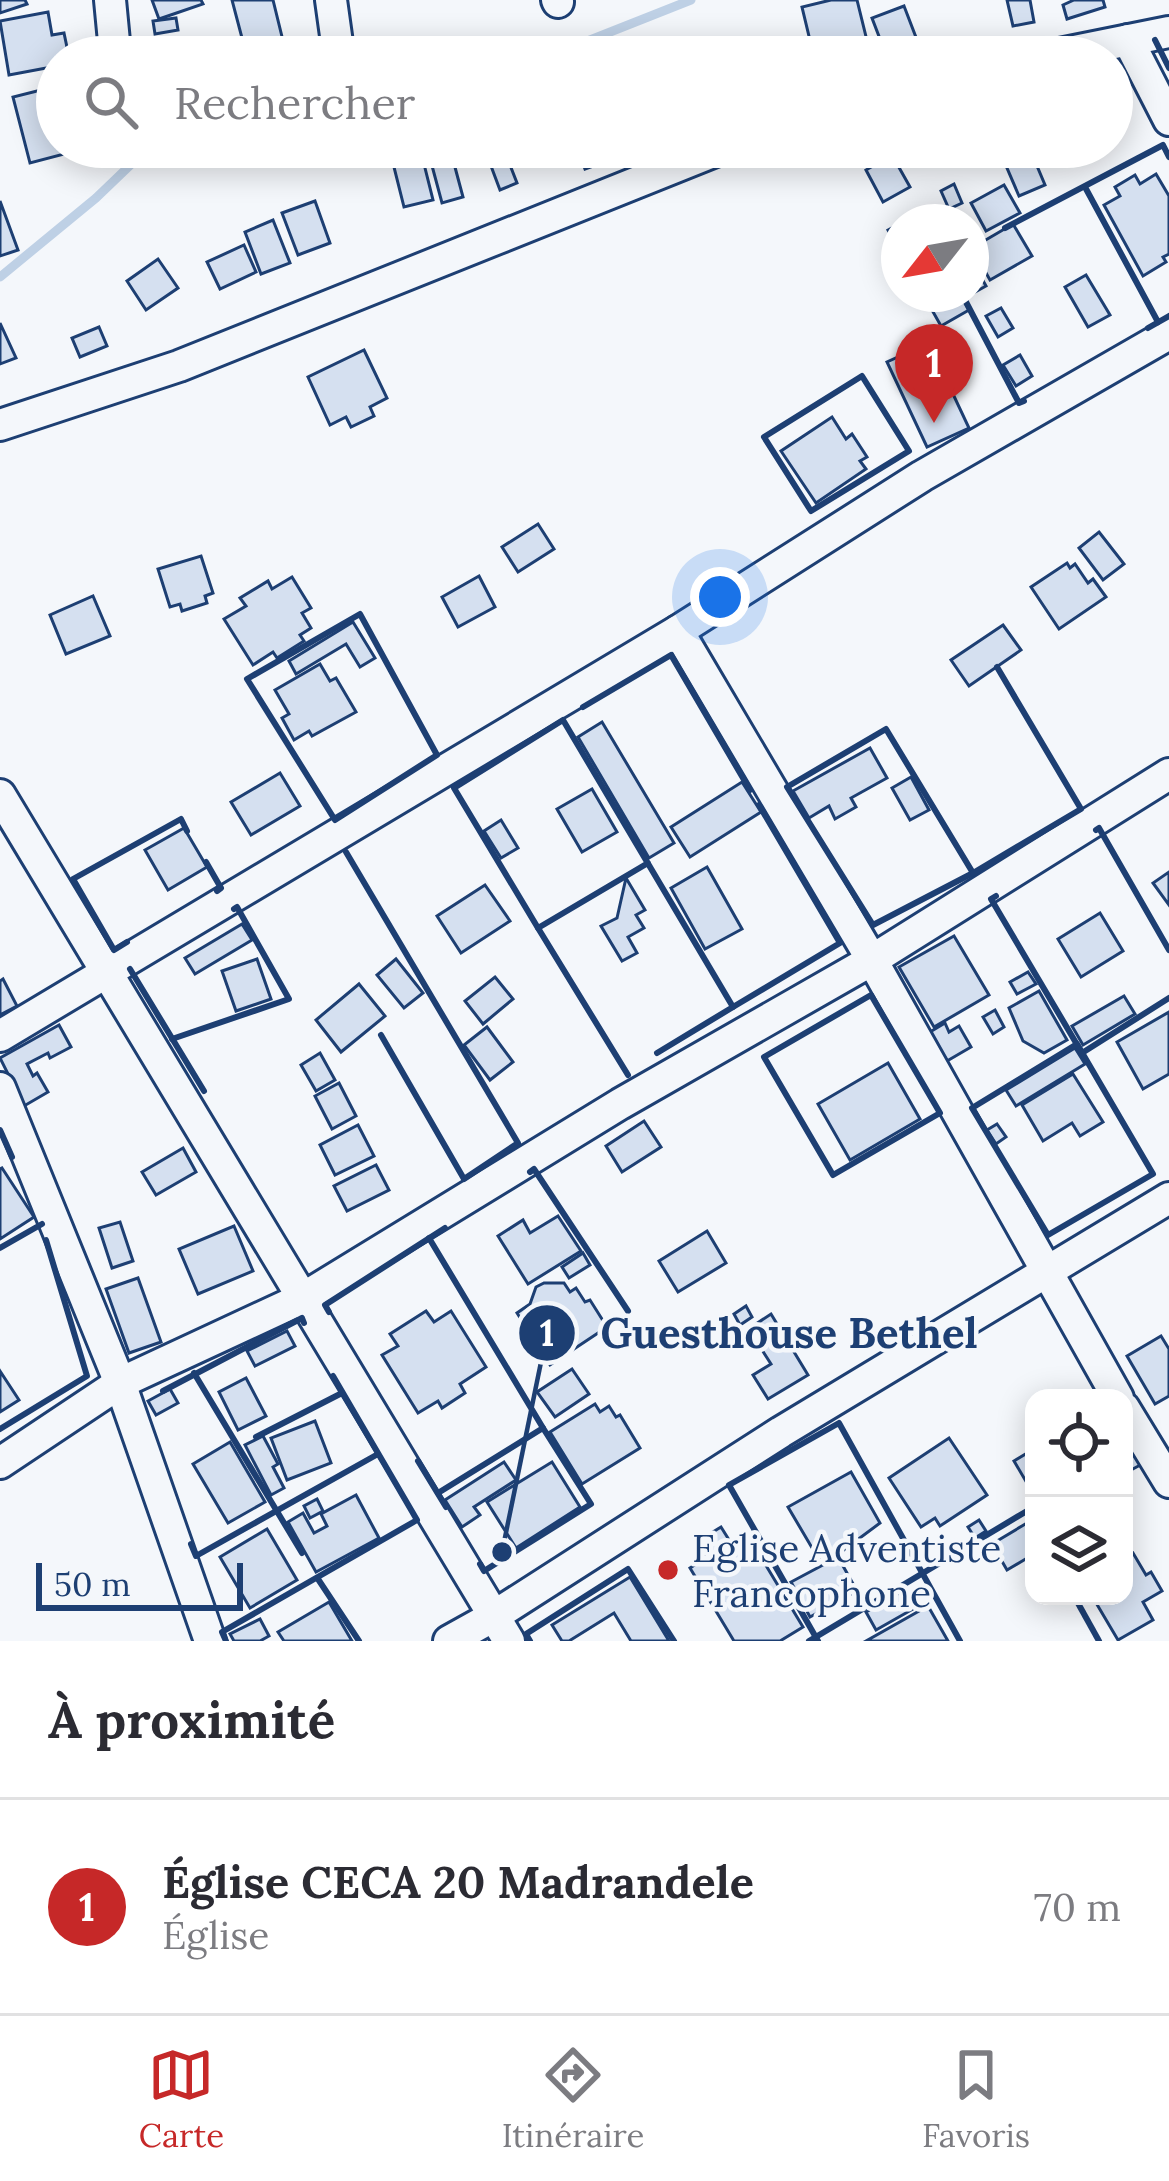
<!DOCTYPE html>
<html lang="fr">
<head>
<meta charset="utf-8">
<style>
	body { margin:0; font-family:Lora,serif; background:#f2f2f3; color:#2b2b33 }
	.controls { position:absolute; right:36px; bottom:36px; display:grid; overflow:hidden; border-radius:24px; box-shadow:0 6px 30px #0003 }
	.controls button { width:108px; height:108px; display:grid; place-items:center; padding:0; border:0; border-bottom:3px solid #e1e1e2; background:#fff; color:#2b2b33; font:60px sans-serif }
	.compass { position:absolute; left:881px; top:204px; width:108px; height:108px; border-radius:50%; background:#fff; box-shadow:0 6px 30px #0003; rotate:239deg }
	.scale { position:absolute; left:36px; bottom:30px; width:207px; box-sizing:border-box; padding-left:12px; border:6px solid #1d3f73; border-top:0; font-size:33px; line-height:42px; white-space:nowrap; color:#1d3f73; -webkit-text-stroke:9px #f4f7fb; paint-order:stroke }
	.you { position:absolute; left:720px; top:597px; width:42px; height:42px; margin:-30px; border:9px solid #fff; border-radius:50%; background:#1a73e8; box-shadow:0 0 0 18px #1a73e833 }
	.badge { display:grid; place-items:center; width:78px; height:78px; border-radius:50%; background:#c62828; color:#fff; font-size:39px; font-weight:700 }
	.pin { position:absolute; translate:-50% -99px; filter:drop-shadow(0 3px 6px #0008) }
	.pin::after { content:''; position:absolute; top:63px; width:42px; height:36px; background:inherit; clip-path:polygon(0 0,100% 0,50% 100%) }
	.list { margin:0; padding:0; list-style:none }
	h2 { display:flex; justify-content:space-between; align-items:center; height:156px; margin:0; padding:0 48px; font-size:51px }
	h2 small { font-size:39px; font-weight:400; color:#7c7c81 }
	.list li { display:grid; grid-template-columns:78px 1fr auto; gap:36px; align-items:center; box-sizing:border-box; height:216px; padding:0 48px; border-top:3px solid #e1e1e2 }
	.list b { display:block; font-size:45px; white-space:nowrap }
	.list p { margin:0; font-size:39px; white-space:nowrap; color:#7c7c81 }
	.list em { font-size:39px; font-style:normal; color:#7c7c81 }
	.icon { flex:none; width:66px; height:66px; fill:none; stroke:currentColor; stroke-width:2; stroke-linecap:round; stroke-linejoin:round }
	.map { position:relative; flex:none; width:1169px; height:1641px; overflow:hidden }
	.search { position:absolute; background:#fff; box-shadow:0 6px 30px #0003; left:36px; right:36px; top:36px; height:132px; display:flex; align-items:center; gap:30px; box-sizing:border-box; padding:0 42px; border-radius:66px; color:#7c7c81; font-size:45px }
	.sheet { height:372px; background:#fff }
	nav { display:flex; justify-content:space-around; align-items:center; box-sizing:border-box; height:168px; border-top:3px solid #e1e1e2; background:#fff; font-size:33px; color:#7c7c81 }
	nav a { display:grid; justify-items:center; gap:6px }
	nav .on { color:#c62828 }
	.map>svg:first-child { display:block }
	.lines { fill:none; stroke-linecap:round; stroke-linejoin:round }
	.stream { stroke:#bed0e5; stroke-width:9 }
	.building { fill:#d5e0f0; stroke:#1d3f73; stroke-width:3 }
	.minor-casing { stroke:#1d3f73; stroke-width:36 }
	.minor { stroke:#f4f7fb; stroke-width:30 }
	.wall { stroke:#1d3f73; stroke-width:6 }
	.poi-dot { fill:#c62828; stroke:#f4f7fb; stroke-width:4.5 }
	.labels { text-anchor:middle; stroke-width:9; stroke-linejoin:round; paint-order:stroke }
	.poi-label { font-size:39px; fill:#1d3f73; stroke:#f4f7fb; text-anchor:start }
	.leader { fill:none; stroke:#1d3f73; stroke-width:4.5 }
	.callout-dot { fill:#1d3f73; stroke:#f4f7fb; stroke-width:4.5 }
	.mark-label { font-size:36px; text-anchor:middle; font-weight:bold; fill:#fff }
	.callout-label { font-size:42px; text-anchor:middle; font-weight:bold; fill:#1d3f73; stroke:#f4f7fb; stroke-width:9; stroke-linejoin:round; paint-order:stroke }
</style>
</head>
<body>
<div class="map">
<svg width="1169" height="1641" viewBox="0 0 1169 1641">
	<rect width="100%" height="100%" fill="#f4f7fb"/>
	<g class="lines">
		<g class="stream">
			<path d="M547 57 691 0"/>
			<path d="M0 277 96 198 146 150 156 147"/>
		</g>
	</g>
	<g class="building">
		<path d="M0 0H25L27 4 0 13Z"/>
		<path d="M152 0H201L203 4 159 19Z"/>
		<path d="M232 0H273L285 49 247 57Z"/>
		<path d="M831 0H857L871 57H814L802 7Z"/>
		<path d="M1007 0H1030L1034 22 1013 26Z"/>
		<path d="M1103 0 1105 7 1067 19 1063 5 1074 0Z"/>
		<path d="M904 6 917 40 885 52 872 18Z"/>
		<path d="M48 12 52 35 64 33 69 57H57V66L9 75 0 21Z"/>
		<path d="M176 18 178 30 155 34 153 21Z"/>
		<path d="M57 86V147H71L72 152 30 163 13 97Z"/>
		<path d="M491 147H503L517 183 500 190 485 150Z"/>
		<path d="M526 147H551L553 154 532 162Z"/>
		<path d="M577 147H602L607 161 585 169Z"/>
		<path d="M1018 147H1029L1045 185 1019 196 1001 154Z"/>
		<path d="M892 155 910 187 883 202 866 170Z"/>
		<path d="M452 156 463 197 442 203 431 162Z"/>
		<path d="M423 160 433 200 404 207 394 167Z"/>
		<path d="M1156 174 1169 196V254L1163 257 1166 262 1143 276 1104 205 1120 196 1115 187 1135 175 1140 184Z"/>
		<path d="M954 184 962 203 949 209 941 191Z"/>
		<path d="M1004 185 1020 213 986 231 971 203Z"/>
		<path d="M0 201 18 250 0 256Z"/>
		<path d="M315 201 330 243 298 255 282 213Z"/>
		<path d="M273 220 290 263 261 274 245 232Z"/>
		<path d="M899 224V250L888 230Z"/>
		<path d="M1013 224 1032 256 990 280 972 248Z"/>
		<path d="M244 245 256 272 220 289 207 262Z"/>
		<path d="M158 259 178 288 146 310 127 281Z"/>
		<path d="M971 259 986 286 968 296 971 294Z"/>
		<path d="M1086 275 1110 315 1088 327 1065 287Z"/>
		<path d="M923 294H960L969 310 941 326Z"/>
		<path d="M1001 308 1013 328 998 337 986 316Z"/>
		<path d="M0 323 16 358 0 364Z"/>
		<path d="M99 327 107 346 80 357 72 338Z"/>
		<path d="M929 343 969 428 927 447 887 362Z"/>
		<path d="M364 350 387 398 370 407 374 416 351 427 346 417 330 425 308 377Z"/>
		<path d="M1020 355 1032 376 1016 386 1003 365Z"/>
		<path d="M832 417 846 439 852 434 867 457 860 461 866 469 816 503 781 451Z"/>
		<path d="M538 524 554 549 518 572 502 547Z"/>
		<path d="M1099 532 1124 564 1103 580 1079 548Z"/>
		<path d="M201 556 213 593 205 596 207 603 182 611 180 604 170 607 158 569Z"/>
		<path d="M1067 563 1070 568 1075 564 1088 583 1093 579 1106 597 1059 629 1031 587Z"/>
		<path d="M479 576 495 607 458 627 442 597Z"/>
		<path d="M292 577 311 608 302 613 311 628 300 635 304 641 277 658 273 652 253 665 224 619 246 606 240 598 268 581 272 589Z"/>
		<path d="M93 596 110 636 66 654 50 615Z"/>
		<path d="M353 622 375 658 360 667 346 644 296 674 289 661Z"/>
		<path d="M1003 625 1021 650 969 686 951 660Z"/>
		<path d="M320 664 330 681 336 678 356 712 312 736 309 731 294 740 282 718 289 714 275 690Z"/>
		<path d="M602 722 674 843 649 858 578 737Z"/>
		<path d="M870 748 887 778 851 798 856 807 835 819 829 806 809 818 793 791Z"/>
		<path d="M280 773 300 806 251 835 231 802Z"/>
		<path d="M911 777 929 810 910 820 892 788Z"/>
		<path d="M742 782 761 812 690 857 671 827Z"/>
		<path d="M592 789 617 832 582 852 557 809Z"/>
		<path d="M501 820 518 848 501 858 484 831Z"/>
		<path d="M184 828 207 867 168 890 145 850Z"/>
		<path d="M707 867 742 929 705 949 671 888Z"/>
		<path d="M1169 872V905L1153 883Z"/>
		<path d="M626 878 645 910 636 915 644 928 628 937 637 953 622 961 601 926 617 918Z"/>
		<path d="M485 885 510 921 461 953 437 916Z"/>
		<path d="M1100 913 1123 951 1081 977 1058 939Z"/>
		<path d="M242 924 252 940 195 974 185 958Z"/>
		<path d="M954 936 989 995 934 1027 899 967Z"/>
		<path d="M257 959 271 999 236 1011 222 971Z"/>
		<path d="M396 959 423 993 404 1008 377 975Z"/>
		<path d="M1028 972 1036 984 1017 994 1010 982Z"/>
		<path d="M495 977 513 999 483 1024 465 1001Z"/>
		<path d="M3 979 17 1006 0 1015V981Z"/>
		<path d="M359 984 385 1016 341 1052 316 1020Z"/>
		<path d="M1039 991 1067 1040 1044 1053 1023 1041 1009 1008Z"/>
		<path d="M1124 996 1135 1014 1083 1045 1072 1026Z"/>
		<path d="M995 1010 1004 1027 993 1034 983 1017Z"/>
		<path d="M1169 1012V1074L1143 1089 1117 1042Z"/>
		<path d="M945 1023 949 1032 959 1026 971 1047 947 1061 930 1032Z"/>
		<path d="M59 1025 71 1047 50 1058 48 1053 27 1064 33 1076 37 1073 48 1092 24 1106 0 1058Z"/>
		<path d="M487 1027 513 1062 490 1080 464 1045Z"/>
		<path d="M1075 1048 1085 1064 1016 1106 1006 1090Z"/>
		<path d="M320 1053 335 1080 316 1091 301 1065Z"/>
		<path d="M888 1063 920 1119 850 1160 818 1104Z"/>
		<path d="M1073 1074 1103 1122 1080 1136 1072 1123 1043 1141 1022 1105Z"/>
		<path d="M339 1083 356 1116 332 1129 315 1096Z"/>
		<path d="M644 1121 661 1147 622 1172 606 1146Z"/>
		<path d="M997 1124 1006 1137 996 1144 987 1130Z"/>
		<path d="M358 1125 374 1156 335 1175 320 1145Z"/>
		<path d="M183 1148 196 1172 156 1195 142 1172Z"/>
		<path d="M376 1165 389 1190 347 1211 334 1186Z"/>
		<path d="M2 1168 34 1217 0 1239V1169Z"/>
		<path d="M558 1216 581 1251 528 1284 498 1236 523 1220 530 1233Z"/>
		<path d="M120 1222 133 1261 112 1268 99 1228Z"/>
		<path d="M234 1226 253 1271 198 1294 179 1249Z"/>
		<path d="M707 1231 726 1263 678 1292 659 1261Z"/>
		<path d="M583 1253 590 1265 569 1278 562 1267Z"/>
		<path d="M138 1278 161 1342 129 1353 106 1289Z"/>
		<path d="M544 1283H564L570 1292 576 1288 585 1302 590 1300 607 1327 550 1365 517 1313 530 1304 536 1287Z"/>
		<path d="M746 1306 752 1317 740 1325 734 1314Z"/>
		<path d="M426 1311 434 1322 451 1311 486 1367 460 1384 465 1393 442 1408 438 1401 418 1413 382 1355 398 1346 390 1334Z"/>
		<path d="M771 1314 808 1375 768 1399 753 1375 771 1364 755 1339 759 1336 753 1326Z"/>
		<path d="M287 1331 295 1346 255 1366 247 1351Z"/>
		<path d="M1161 1336 1169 1349V1396L1155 1404 1127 1356Z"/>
		<path d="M572 1369 589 1394 555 1417 537 1392Z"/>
		<path d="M0 1371 19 1400 0 1412Z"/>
		<path d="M246 1378 266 1416 238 1430 219 1392Z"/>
		<path d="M170 1389 178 1403 156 1415 148 1401Z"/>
		<path d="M595 1404 600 1412 609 1406 616 1417 620 1415 640 1448 582 1484 550 1432Z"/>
		<path d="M315 1421 331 1463 287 1480 271 1438Z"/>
		<path d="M263 1436 278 1464 273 1467 284 1488 271 1495 245 1445Z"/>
		<path d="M949 1438 987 1495 940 1526 935 1518 921 1527 889 1478Z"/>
		<path d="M230 1442 265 1502 228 1523 193 1464Z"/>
		<path d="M1135 1448 1144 1463 1131 1470 1124 1455Z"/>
		<path d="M1034 1449V1495L1014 1461Z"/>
		<path d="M504 1462 516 1480 474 1507 480 1515 462 1527 445 1500Z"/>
		<path d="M552 1462 580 1507 516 1548 487 1502Z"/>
		<path d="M851 1472 880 1523 841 1552 838 1547 818 1558 788 1507Z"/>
		<path d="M356 1495 379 1538 316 1572 288 1522 303 1513 314 1533 327 1526 321 1514Z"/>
		<path d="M317 1499 323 1511 310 1518 304 1506Z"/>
		<path d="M979 1520 986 1531 975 1538 968 1527Z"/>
		<path d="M1027 1523 1034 1534V1554L1007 1570 992 1544Z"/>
		<path d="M721 1527 731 1543 747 1534 803 1627 780 1641H734L690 1568 707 1557 698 1541Z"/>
		<path d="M267 1529 297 1580 250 1608 220 1557Z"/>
		<path d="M1133 1553 1146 1575 1151 1572 1162 1591 1143 1602 1153 1620 1118 1640 1092 1596H1124V1558Z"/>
		<path d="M838 1557 857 1591 810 1617 791 1582Z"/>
		<path d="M630 1577 669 1641H631L614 1613 569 1641H562L552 1625Z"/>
		<path d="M903 1591 913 1609 876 1630 866 1612Z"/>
		<path d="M329 1602 352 1641H284L278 1632Z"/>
		<path d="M928 1606 948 1641H866Z"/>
		<path d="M260 1619 269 1636 260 1641H234L230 1634Z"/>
	</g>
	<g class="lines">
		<g class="minor-casing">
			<g id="minor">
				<path d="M110 0 115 52"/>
				<path d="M331 0 337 43"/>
				<path d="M557 0 558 2"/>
				<path d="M1128 40 1169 120"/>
				<path d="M1045 57 1169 32"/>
				<path d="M0 425 179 366 725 147"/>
				<path d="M678 631 872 960 1118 1398"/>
				<path d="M0 795 509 1641"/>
				<path d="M0 1036 678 631 922 476 1169 334"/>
				<path d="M0 1088 120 1383 210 1641"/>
				<path d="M1124 1408 1169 1482"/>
				<path d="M0 1463 120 1383 303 1298 620 1104 872 960 1169 774"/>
				<path d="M449 1641 494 1616 781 1432 1169 1198"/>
			</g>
		</g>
		<use href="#minor" class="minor"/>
		<g class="wall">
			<path d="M1155 40 1169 68"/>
			<path d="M1085 187 1158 322"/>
			<path d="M1005 228 1163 145 1169 157"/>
			<path d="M966 302 1019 403 1024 401"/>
			<path d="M1148 328 1169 316"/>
			<path d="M862 376 909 451 811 511 764 437Z"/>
			<path d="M360 614 437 755 335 820 247 679Z"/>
			<path d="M583 707 671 655 750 790"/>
			<path d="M886 729 973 873 873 925 787 787Z"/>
			<path d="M1096 830 1099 828 1169 950"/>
			<path d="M346 852 518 1143 464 1179 381 1035"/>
			<path d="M206 862 221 888 217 891"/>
			<path d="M648 863 538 928 454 788 563 720 733 1007 840 943 759 805"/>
			<path d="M973 873 1081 809 997 667"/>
			<path d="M996 896 991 899 1082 1053 1169 998"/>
			<path d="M538 928 628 1075"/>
			<path d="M127 942 114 950 73 879 181 819 187 831"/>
			<path d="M130 969 204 1091"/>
			<path d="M871 995 940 1113 833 1175 764 1057Z"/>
			<path d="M172 1039 289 999 237 907 234 909"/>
			<path d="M1077 1044 1153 1174 1048 1235 972 1108Z"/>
			<path d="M657 1053 733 1007"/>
			<path d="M0 1130 12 1157"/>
			<path d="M530 1172 534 1169 628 1311"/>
			<path d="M429 1238 543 1428"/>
			<path d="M0 1248 42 1224"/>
			<path d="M329 1312 325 1305 445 1228"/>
			<path d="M194 1373 302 1553"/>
			<path d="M163 1391 302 1318 304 1323"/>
			<path d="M0 1429 87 1376 46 1240"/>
			<path d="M256 1437 342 1393"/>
			<path d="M418 1461 446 1507"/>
			<path d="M438 1493 543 1428 591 1504 484 1571 480 1564"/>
			<path d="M191 1544 196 1556 378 1454"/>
			<path d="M318 1579 359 1641"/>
			<path d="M1074 1596 1099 1641"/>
			<path d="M226 1641 222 1632 417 1520 333 1376"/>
			<path d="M530 1641 526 1634 628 1569 674 1641"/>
			<path d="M809 1641 1027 1511 1034 1524"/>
			<path d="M818 1641 729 1485 839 1423 960 1641"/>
		</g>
	</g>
	<circle class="poi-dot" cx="668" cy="1570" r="12"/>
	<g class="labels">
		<g class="poi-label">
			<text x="692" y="1562">Eglise Adventiste<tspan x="692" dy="45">Francophone</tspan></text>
		</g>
	</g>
	<path class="leader" d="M502 1552L547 1333"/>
	<g class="callout-dot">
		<circle cx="502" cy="1552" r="12"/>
		<circle cx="547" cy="1333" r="30"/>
	</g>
	<g class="mark-label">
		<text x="547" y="1346">1</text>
	</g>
	<g class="callout-label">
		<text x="789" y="1348">Guesthouse Bethel</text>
	</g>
</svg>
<div class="controls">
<button><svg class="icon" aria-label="locate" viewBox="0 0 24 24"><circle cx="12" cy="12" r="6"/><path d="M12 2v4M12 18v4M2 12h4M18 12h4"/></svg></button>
<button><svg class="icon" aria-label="layers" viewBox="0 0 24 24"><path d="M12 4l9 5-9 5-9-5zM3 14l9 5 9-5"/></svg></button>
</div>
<svg class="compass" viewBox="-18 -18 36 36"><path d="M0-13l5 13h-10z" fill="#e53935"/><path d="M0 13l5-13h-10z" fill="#7c7c81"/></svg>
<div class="scale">50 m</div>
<div class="you"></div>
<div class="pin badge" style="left:934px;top:423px">1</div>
<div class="search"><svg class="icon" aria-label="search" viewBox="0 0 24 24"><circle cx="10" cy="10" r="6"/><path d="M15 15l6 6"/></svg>Rechercher</div>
</div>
<section class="sheet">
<h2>À proximité<small></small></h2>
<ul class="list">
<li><span class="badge">1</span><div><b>Église CECA 20 Madrandele</b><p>Église</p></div><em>70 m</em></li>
</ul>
</section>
<nav>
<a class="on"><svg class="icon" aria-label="map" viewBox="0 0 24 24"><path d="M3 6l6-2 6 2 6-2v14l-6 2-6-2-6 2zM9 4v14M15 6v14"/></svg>Carte</a>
<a><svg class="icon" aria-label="directions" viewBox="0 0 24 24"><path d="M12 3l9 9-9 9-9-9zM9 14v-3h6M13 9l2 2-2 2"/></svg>Itinéraire</a>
<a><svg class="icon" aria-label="saved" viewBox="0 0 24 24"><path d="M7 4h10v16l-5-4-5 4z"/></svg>Favoris</a>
</nav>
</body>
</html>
